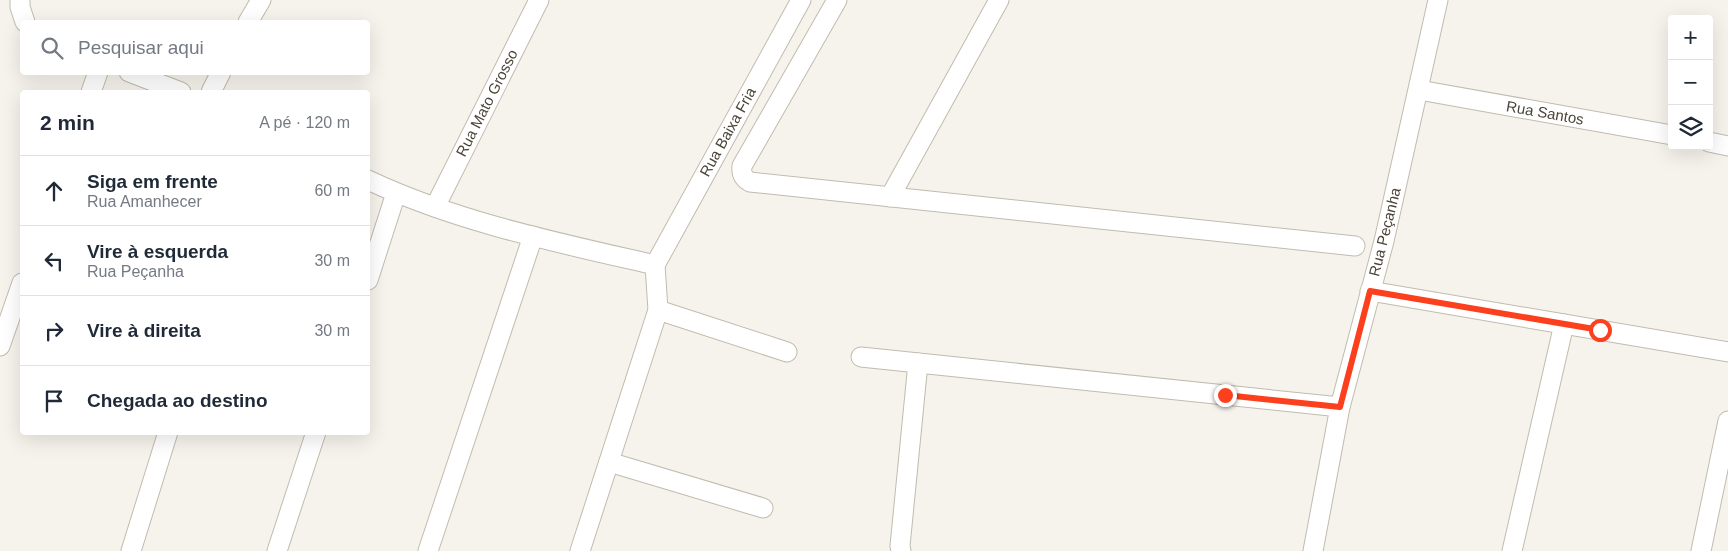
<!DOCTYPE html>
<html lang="pt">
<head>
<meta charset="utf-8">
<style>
	body { margin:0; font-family:Helvetica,sans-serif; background:#f2f2f3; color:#1f2937 }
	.controls { position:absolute; right:15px; top:15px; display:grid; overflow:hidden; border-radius:5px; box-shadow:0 5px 20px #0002 }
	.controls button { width:45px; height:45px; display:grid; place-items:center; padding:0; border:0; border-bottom:1px solid #e0e1e3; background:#fff; color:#1f2937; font:25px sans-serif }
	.stop { position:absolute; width:15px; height:15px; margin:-11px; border:4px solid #fc3f1d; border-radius:50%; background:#fff }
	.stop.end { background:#fc3f1d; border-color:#fff; box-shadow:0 1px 5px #0008 }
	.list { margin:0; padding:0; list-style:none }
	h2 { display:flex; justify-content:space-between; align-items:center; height:65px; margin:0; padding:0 20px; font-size:21px }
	h2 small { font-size:16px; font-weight:400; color:#747a83 }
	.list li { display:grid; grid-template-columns:32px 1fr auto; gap:15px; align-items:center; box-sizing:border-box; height:70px; padding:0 20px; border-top:1px solid #e0e1e3 }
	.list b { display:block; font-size:19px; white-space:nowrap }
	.list p { margin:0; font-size:16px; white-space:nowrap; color:#747a83 }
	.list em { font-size:16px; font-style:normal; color:#747a83 }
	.icon { flex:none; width:28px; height:28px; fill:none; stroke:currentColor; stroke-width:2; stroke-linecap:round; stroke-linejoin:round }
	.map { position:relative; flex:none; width:1728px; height:551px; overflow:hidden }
	.search { position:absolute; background:#fff; box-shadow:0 5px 20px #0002; left:20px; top:20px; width:350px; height:55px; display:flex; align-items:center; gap:12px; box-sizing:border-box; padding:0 18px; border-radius:5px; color:#747a83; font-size:19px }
	.panel { position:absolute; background:#fff; box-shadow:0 5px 20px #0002; left:20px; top:90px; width:350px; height:345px; border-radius:5px }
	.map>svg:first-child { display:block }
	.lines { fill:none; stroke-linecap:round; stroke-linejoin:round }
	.street-casing { stroke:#c2bbae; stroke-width:21 }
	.street { stroke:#fff; stroke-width:19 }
	.route { stroke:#fc3f1d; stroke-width:6 }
	.labels { text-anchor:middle; stroke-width:4; stroke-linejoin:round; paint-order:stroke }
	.street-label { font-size:15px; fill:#4b4439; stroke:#fff }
</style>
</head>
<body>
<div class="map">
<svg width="1728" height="551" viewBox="0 0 1728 551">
	<rect width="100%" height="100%" fill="#f6f3ec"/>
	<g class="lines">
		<g class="street-casing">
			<g id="street">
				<path d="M20 0V7L25 22"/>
				<path d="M837 0 742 166C741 174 743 178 750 182L1355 246"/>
				<path d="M248 22 261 0"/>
				<path d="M129 72 181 92"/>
				<path d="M1419 90 1672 135"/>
				<path d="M91 92 98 72"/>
				<path d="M211 92 221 72"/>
				<path d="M1709 142 1728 146"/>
				<path d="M368 180C457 222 559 243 655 265L658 310 580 551"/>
				<path d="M890 197 999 0"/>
				<path d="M435 207 539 0"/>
				<path d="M655 265 801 0"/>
				<path d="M368 280 396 193"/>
				<path d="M1370 291 1728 352"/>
				<path d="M658 310 787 352"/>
				<path d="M0 346 22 283"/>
				<path d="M861 357 1340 407"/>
				<path d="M609 462 763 508"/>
				<path d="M131 551 168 432"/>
				<path d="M277 551 316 432"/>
				<path d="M428 551 533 236"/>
				<path d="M901 551 900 546 918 363"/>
				<path d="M1313 551 1340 407 1384 241 1438 0"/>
				<path d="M1512 551 1564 324"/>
				<path d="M1701 551 1728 421"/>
			</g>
		</g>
		<use href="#street" class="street"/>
	</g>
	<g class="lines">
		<path class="route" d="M1225 395 1340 407 1370 291 1600 330"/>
	</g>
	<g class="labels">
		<g class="street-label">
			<text transform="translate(487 103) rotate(-63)" y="5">Rua Mato Grosso</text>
			<text transform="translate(1545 113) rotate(10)" y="5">Rua Santos</text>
			<text transform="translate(728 132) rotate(-61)" y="5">Rua Baixa Fria</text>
			<text transform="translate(1385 232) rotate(-76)" y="5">Rua Peçanha</text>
		</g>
	</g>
</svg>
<div class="controls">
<button>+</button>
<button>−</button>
<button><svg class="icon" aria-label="layers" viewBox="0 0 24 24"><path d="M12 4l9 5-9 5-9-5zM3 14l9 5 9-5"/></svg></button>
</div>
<div class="stop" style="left:1600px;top:330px"></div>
<div class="stop end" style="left:1225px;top:395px"></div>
<div class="search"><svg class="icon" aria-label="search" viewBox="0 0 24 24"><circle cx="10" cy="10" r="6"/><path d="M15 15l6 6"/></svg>Pesquisar aqui</div>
<section class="panel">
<h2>2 min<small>A pé · 120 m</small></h2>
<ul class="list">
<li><svg class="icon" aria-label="ahead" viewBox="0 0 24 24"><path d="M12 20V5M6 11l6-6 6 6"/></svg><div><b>Siga em frente</b><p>Rua Amanhecer</p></div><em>60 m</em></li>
<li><svg class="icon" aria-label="left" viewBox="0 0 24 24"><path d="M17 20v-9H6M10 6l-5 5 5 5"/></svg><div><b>Vire à esquerda</b><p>Rua Peçanha</p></div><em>30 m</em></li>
<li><svg class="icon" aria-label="right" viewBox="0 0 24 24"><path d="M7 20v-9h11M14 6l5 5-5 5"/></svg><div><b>Vire à direita</b></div><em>30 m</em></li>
<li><svg class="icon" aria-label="arrive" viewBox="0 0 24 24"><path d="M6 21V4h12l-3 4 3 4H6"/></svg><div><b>Chegada ao destino</b></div></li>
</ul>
</section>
</div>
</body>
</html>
